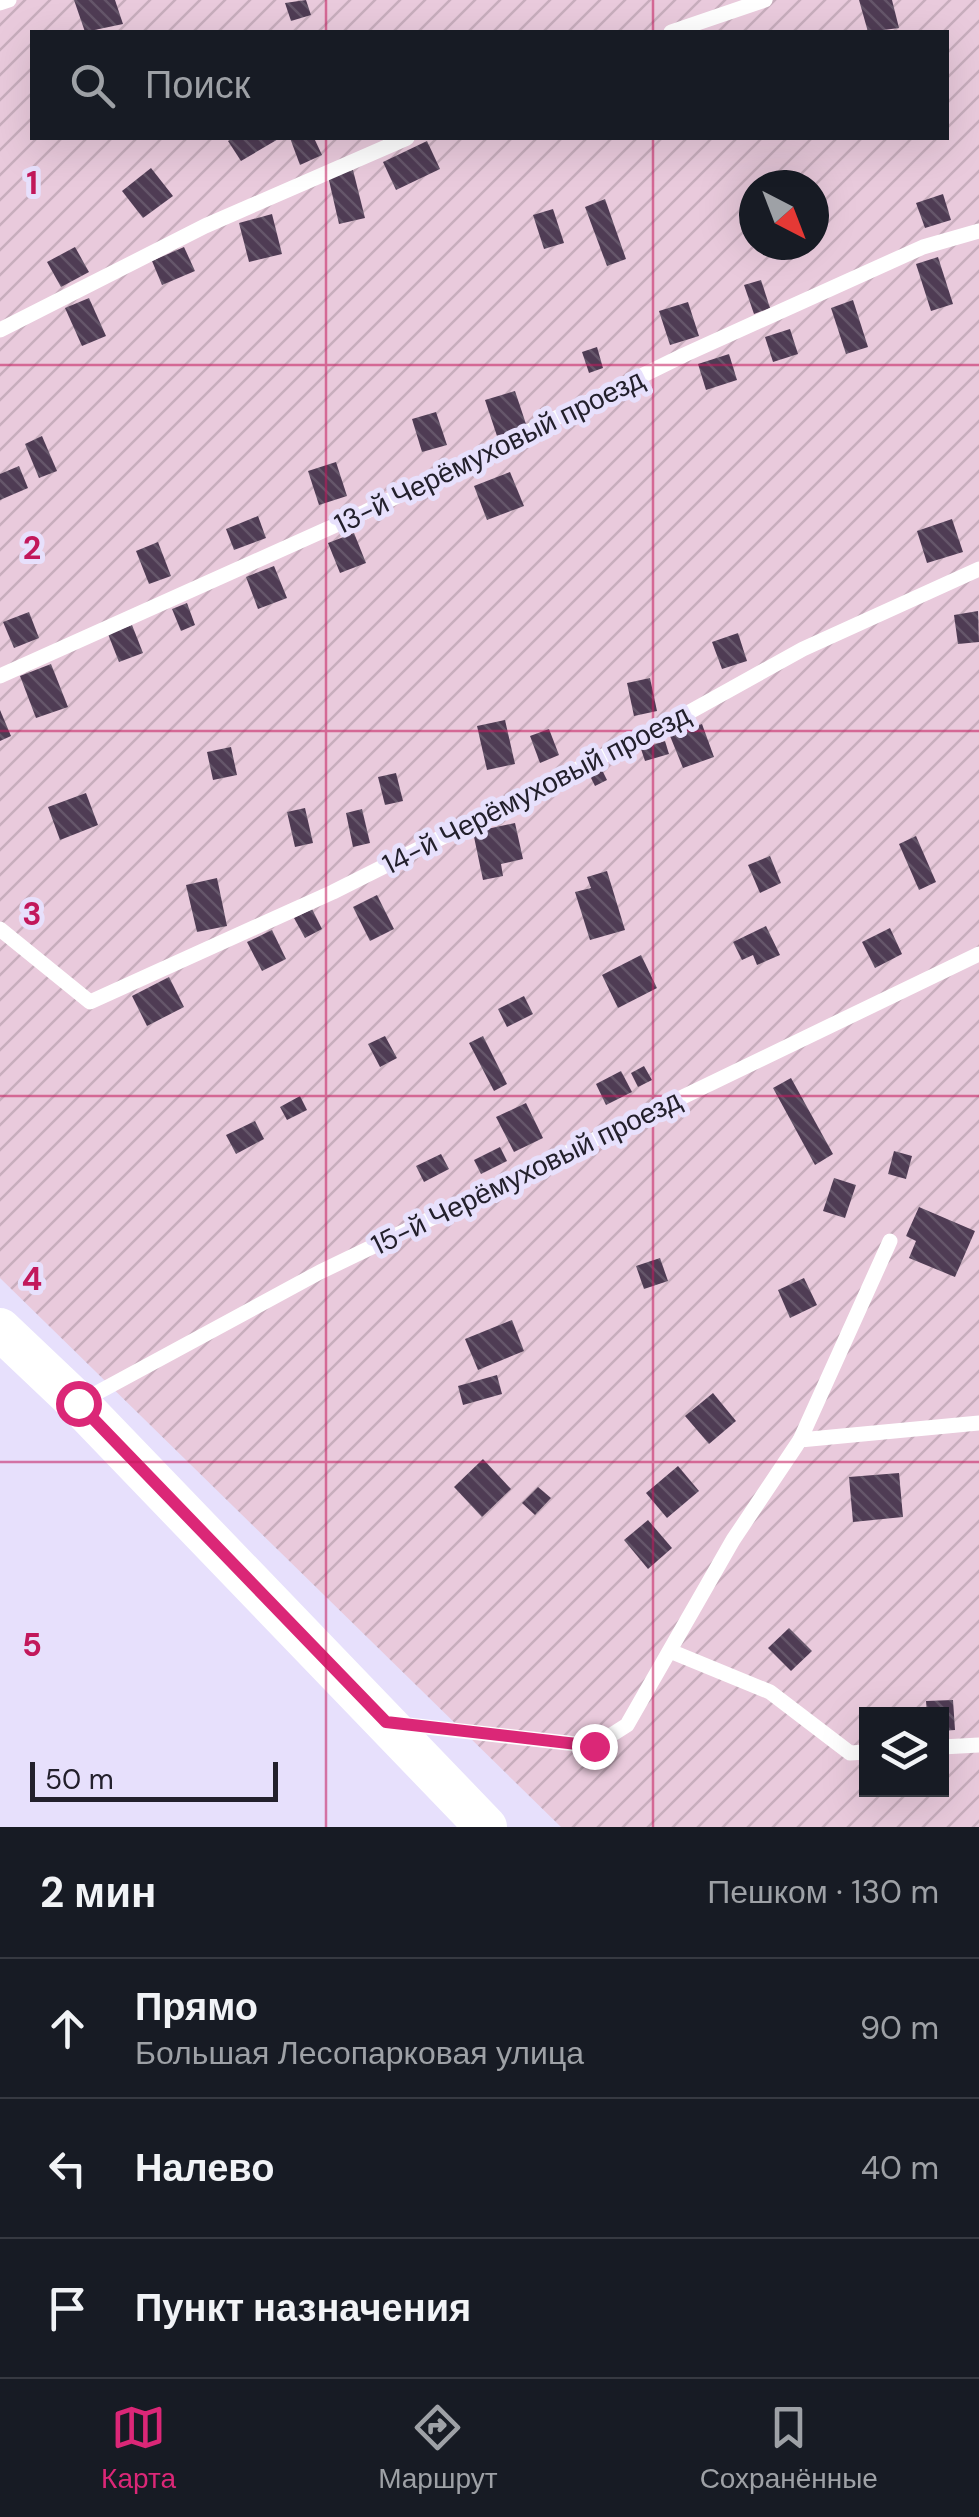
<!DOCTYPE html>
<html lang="ru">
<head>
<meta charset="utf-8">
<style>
	body { margin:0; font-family:"DM Sans",sans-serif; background:#20242c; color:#f1f3f6 }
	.controls { position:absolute; right:30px; bottom:30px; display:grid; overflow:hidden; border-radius:0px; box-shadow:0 10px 40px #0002 }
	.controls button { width:90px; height:90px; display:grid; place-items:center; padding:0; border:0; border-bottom:2px solid #363941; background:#171b24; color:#f1f3f6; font:50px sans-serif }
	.compass { position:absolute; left:739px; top:170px; width:90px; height:90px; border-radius:50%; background:#171b24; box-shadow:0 10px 40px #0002; rotate:138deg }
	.scale { position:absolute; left:30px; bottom:25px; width:248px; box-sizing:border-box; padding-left:10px; border:5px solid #23202c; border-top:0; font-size:28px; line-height:35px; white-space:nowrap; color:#23202c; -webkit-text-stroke:8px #e7e0fc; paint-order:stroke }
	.stop { position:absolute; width:30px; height:30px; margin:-22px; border:8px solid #db2777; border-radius:50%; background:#fff }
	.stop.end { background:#db2777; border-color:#fff; box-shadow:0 2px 10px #0008 }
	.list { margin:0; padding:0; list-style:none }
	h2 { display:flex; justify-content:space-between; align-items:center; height:130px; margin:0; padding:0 40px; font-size:42px }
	h2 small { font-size:32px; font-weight:400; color:#9ea1a6 }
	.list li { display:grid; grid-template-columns:65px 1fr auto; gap:30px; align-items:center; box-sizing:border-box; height:140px; padding:0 40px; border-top:2px solid #363941 }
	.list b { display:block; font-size:38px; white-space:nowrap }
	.list p { margin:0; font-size:32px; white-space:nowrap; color:#9ea1a6 }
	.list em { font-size:32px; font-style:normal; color:#9ea1a6 }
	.icon { flex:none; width:55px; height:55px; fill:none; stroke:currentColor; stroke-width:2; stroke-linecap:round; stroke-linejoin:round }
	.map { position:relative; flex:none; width:979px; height:1827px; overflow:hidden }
	.search { position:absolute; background:#171b24; box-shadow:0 10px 40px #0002; left:30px; right:30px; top:30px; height:110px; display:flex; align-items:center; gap:25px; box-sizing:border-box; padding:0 35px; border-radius:0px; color:#9ea1a6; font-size:38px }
	.sheet { height:550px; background:#171b24 }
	nav { display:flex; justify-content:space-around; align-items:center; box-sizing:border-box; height:140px; border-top:2px solid #363941; background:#171b24; font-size:28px; color:#9ea1a6 }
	nav a { display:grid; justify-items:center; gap:5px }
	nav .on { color:#db2777 }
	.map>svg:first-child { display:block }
	.garden { fill:url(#garden-furrows); fill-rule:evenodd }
	.building { fill:url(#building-back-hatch) }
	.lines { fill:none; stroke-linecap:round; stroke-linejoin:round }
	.service { stroke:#fff; stroke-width:15 }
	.secondary { stroke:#fff; stroke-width:42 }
	.route { stroke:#db2777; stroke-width:12 }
	.grid { fill:none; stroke:#c2185b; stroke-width:2.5; stroke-opacity:0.55 }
	.labels { text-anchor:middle; stroke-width:10; stroke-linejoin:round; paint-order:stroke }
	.street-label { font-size:28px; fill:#23202c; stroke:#e7e0fc }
	.grid-label { font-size:32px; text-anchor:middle; font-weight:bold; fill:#c2185b; stroke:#e7e0fc; stroke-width:10; stroke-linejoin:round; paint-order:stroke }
</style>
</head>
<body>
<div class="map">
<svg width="979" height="1827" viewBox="0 0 979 1827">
	<defs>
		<pattern id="garden-furrows" width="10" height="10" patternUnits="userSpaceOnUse" patternTransform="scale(2.5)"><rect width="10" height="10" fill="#e9cadc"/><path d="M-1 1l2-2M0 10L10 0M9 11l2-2" fill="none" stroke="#c8adbd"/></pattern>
		<pattern id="building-back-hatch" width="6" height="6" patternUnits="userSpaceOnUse" patternTransform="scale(2.5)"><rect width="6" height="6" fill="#4f3c54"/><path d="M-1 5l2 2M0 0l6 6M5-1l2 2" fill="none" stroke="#65566a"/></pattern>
	</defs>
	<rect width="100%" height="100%" fill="#e7e0fc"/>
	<path class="garden" d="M0 0H979V1827H561L0 1278ZM32 32H946V138H32ZM754 185H814V245H754ZM866 1714H942V1790H866Z"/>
	<g class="building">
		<path d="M74 0H115L123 24 85 32Z"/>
		<path d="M306 0 311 15 291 21 285 3Z"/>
		<path d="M859 0H892L899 28 868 32Z"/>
		<path d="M233 138H280L241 161 228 141Z"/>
		<path d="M290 138H314L322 155 300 165Z"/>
		<path d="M427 141 440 169 396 190 383 162Z"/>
		<path d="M151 168 173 196 143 218 122 191Z"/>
		<path d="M353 170 365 218 339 224 328 176Z"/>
		<path d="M943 194 951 220 925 228 916 203Z"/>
		<path d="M605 199 626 259 607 266 585 207Z"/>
		<path d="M553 209 564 243 544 249 533 215Z"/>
		<path d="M272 214 282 254 249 262 239 223Z"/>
		<path d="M75 247 89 272 61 287 47 262Z"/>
		<path d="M184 247 195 271 162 285 152 261Z"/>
		<path d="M938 257 953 304 931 311 916 264Z"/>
		<path d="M761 280 770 308 754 314 744 285Z"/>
		<path d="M89 298 106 336 82 346 65 308Z"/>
		<path d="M853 300 868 347 846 354 831 308Z"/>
		<path d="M688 302 699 336 670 345 659 311Z"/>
		<path d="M790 329 798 354 773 362 765 337Z"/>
		<path d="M597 347 603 368 589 373 582 352Z"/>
		<path d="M729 354 737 380 706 390 698 364Z"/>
		<path d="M515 391 527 427 497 436 485 400Z"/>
		<path d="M436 412 447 445 422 452 412 419Z"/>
		<path d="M42 436 57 471 39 478 25 444Z"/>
		<path d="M336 462 347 496 319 505 308 471Z"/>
		<path d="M19 466 28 488 0 500V474Z"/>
		<path d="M510 472 524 506 487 520 474 486Z"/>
		<path d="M258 516 266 538 234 550 226 529Z"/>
		<path d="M952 519 963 552 927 563 917 531Z"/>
		<path d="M354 533 366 563 340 573 328 543Z"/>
		<path d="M158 542 171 576 149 584 136 551Z"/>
		<path d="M274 566 287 598 258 609 246 577Z"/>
		<path d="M187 603 195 625 181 631 172 609Z"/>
		<path d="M978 611 979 642 958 644 954 615Z"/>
		<path d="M29 612 39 638 14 648 3 622Z"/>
		<path d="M132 625 143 653 119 662 108 634Z"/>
		<path d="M738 633 747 661 722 669 712 642Z"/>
		<path d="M51 664 68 707 36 718 20 676Z"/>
		<path d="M650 678 657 711 634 716 627 683Z"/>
		<path d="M0 710 11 736 0 741Z"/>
		<path d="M505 720 515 764 487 770 477 726Z"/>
		<path d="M702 724 714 757 683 768 670 736Z"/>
		<path d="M549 729 559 755 540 763 530 736Z"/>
		<path d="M665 741 669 754 645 761 641 749Z"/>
		<path d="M231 747 237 775 213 780 207 752Z"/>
		<path d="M600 766 607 780 595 786 588 772Z"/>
		<path d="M396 773 403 801 385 805 378 777Z"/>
		<path d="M86 793 98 825 60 840 48 807Z"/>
		<path d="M305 808 313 843 295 847 287 812Z"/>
		<path d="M362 809 370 843 353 847 346 813Z"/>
		<path d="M515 823 523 859 501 864 503 876 483 880 473 832Z"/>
		<path d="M916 836 936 882 919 890 899 844Z"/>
		<path d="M770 856 781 883 760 893 748 865Z"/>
		<path d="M607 871 625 930 590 940 575 892 591 888 587 877Z"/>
		<path d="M217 878 227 926 197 932 186 885Z"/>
		<path d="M377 895 394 929 370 941 353 907Z"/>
		<path d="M312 909 322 929 305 938 294 918Z"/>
		<path d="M766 926 780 955 757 965 753 955 742 960 733 942Z"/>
		<path d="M890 928 902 954 875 968 862 942Z"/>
		<path d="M272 930 286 959 262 971 247 942Z"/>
		<path d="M641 955 657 988 618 1008 602 975Z"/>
		<path d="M169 977 184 1007 147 1026 132 996Z"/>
		<path d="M524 996 533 1014 507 1027 498 1009Z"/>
		<path d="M385 1036 397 1058 380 1067 368 1044Z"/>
		<path d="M483 1036 507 1084 494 1091 469 1043Z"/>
		<path d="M644 1066 652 1080 638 1087 631 1073Z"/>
		<path d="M621 1071 632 1092 606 1105 596 1084Z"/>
		<path d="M791 1078 833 1154 815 1165 773 1088Z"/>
		<path d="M300 1096 307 1110 287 1120 280 1107Z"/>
		<path d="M526 1103 543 1138 514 1152 496 1117Z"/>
		<path d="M255 1121 264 1139 236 1154 226 1135Z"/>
		<path d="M500 1147 507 1161 481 1174 474 1160Z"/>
		<path d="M894 1151 912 1156 906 1179 888 1174Z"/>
		<path d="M441 1154 449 1169 424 1182 416 1166Z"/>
		<path d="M834 1178 856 1185 845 1218 823 1211Z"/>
		<path d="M919 1207 975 1231 955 1277 909 1258 916 1241 906 1236Z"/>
		<path d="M660 1258 668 1281 644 1289 636 1266Z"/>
		<path d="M804 1278 817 1305 790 1318 778 1290Z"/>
		<path d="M512 1320 524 1351 478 1370 465 1339Z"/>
		<path d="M497 1375 502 1394 463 1405 458 1386Z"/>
		<path d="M713 1393 736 1421 709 1444 685 1416Z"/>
		<path d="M483 1459 511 1489 482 1517 454 1487Z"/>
		<path d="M678 1466 699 1491 667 1518 646 1493Z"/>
		<path d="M899 1473 903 1517 853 1522 849 1477Z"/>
		<path d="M538 1487 551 1498 535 1515 522 1503Z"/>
		<path d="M648 1520 672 1548 648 1569 624 1540Z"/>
		<path d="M789 1628 812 1651 791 1671 768 1648Z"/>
		<path d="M953 1700 955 1730 942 1731V1714H927L926 1701Z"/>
	</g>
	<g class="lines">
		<g class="service">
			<path d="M0 3 9 0"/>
			<path d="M671 32 765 0"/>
			<path d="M0 330 205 226 407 138"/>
			<path d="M0 676 365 512 684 355 923 247 979 231"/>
			<path d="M0 929 90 1002 333 892 677 719 803 649 979 569"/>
			<path d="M82 1401 320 1272 979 954"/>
			<path d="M800 1440 979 1423"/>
			<path d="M670 1651 770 1692 850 1753 866 1752"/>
			<path d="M400 1724 594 1746 627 1725 733 1540 800 1440 890 1241"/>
			<path d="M942 1747 979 1745"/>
		</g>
		<path class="secondary" d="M0 1329 78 1403 486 1827"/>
	</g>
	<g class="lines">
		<path class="route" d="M78 1403 386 1722 594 1746"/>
	</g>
	<path class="grid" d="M326 0V32M653 0V32M326 138V1827M653 138V1827M0 365H979M0 731H979M0 1096H979M0 1462H979"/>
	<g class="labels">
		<g class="street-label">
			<text transform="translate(489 451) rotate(-26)" y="10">13-й Черёмуховый проезд</text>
			<text transform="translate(536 789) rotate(-27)" y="10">14-й Черёмуховый проезд</text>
			<text transform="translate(526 1172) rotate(-26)" y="10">15-й Черёмуховый проезд</text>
		</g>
	</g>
	<g class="grid-label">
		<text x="32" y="194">1</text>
		<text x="32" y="559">2</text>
		<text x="32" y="925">3</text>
		<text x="32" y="1290">4</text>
		<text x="32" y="1656">5</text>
	</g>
</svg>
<div class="controls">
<button><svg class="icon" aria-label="layers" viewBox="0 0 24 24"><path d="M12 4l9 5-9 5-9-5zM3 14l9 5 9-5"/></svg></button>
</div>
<svg class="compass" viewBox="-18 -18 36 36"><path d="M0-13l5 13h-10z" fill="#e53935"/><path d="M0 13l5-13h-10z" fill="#9ea1a6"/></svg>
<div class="scale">50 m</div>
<div class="stop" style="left:78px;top:1403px"></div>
<div class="stop end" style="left:594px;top:1746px"></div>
<div class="search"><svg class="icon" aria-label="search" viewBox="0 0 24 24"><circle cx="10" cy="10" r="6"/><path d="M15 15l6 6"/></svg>Поиск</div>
</div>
<section class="sheet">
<h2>2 мин<small>Пешком · 130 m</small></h2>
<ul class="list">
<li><svg class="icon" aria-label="ahead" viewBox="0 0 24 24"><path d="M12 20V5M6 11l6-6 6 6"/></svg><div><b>Прямо</b><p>Большая Лесопарковая улица</p></div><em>90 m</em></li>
<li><svg class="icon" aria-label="left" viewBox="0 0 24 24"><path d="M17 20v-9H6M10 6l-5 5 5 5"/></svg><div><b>Налево</b></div><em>40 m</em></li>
<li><svg class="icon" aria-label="arrive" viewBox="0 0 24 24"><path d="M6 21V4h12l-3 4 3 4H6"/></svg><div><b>Пункт назначения</b></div></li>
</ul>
</section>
<nav>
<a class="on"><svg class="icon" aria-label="map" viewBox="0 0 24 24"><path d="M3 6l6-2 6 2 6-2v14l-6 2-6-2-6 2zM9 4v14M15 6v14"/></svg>Карта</a>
<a><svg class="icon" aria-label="directions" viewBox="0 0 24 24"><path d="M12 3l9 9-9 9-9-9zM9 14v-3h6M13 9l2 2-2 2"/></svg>Маршрут</a>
<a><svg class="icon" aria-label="saved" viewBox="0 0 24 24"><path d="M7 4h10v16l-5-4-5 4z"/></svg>Сохранённые</a>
</nav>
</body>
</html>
